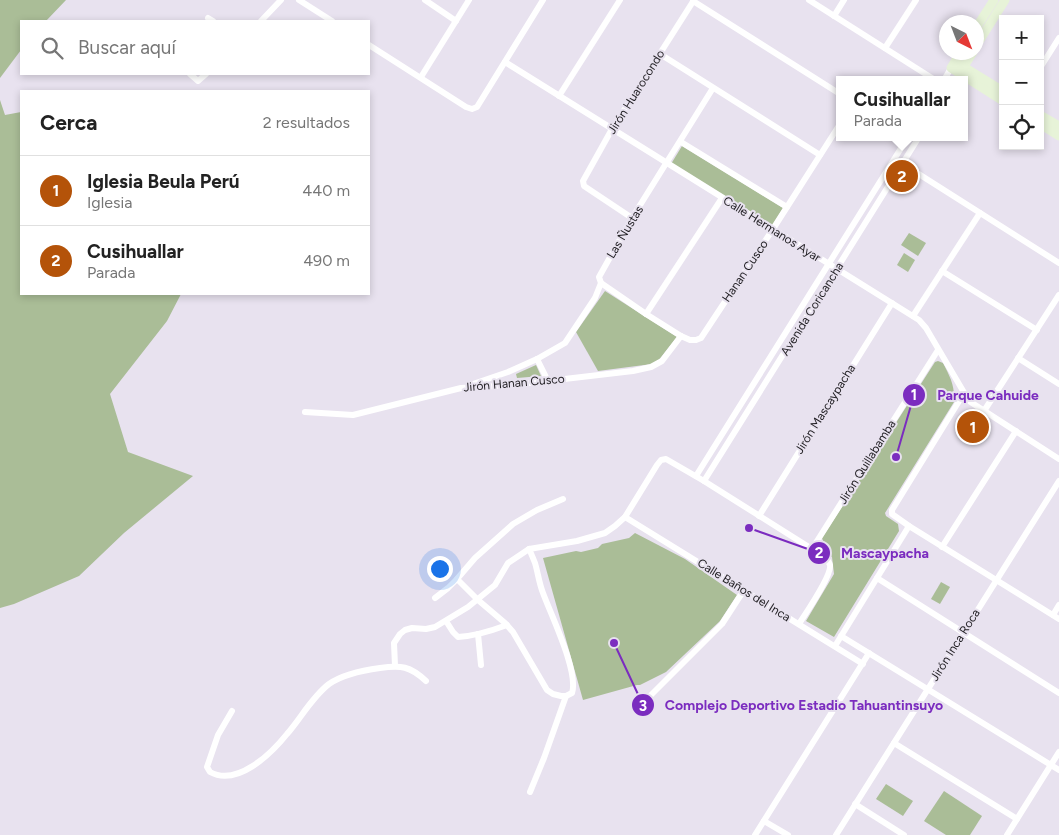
<!DOCTYPE html>
<html lang="es">
<head>
<meta charset="utf-8">
<style>
	body { margin:0; font-family:Figtree,sans-serif; background:#f6f6f6; color:#222 }
	.controls { position:absolute; right:15px; top:15px; display:grid; overflow:hidden; border-radius:0px; box-shadow:0 2px 8px #0003 }
	.controls button { width:45px; height:45px; display:grid; place-items:center; padding:0; border:0; border-bottom:1px solid #e0e0e0; background:#fff; color:#222; font:25px sans-serif }
	.compass { position:absolute; left:939px; top:15px; width:45px; height:45px; border-radius:50%; background:#fff; box-shadow:0 2px 8px #0003; rotate:138deg }
	.you { position:absolute; left:439px; top:568px; width:18px; height:18px; margin:-12px; border:4px solid #fff; border-radius:50%; background:#1a73e8; box-shadow:0 0 0 8px #1a73e833 }
	.badge { display:grid; place-items:center; width:32px; height:32px; border-radius:50%; background:#b45309; color:#fff; font-size:16px; font-weight:700 }
	.pin { position:absolute; translate:-50% -50%; border:2px solid #fff; box-shadow:0 1px 5px #0006 }
	.popup { position:absolute; left:836px; top:76px; width:132px; height:65px; box-sizing:border-box; display:grid; place-content:center; border-radius:0px; background:#fff; filter:drop-shadow(0 1px 4px #0005); font-size:16px; white-space:nowrap; color:#767676 }
	.popup b { font-size:19px; color:#222 }
	.popup::after { content:''; position:absolute; left:50%; top:100%; margin-left:-10px; border:10px solid transparent; border-top-color:#fff }
	.list { margin:0; padding:0; list-style:none }
	h2 { display:flex; justify-content:space-between; align-items:center; height:65px; margin:0; padding:0 20px; font-size:21px }
	h2 small { font-size:16px; font-weight:400; color:#767676 }
	.list li { display:grid; grid-template-columns:32px 1fr auto; gap:15px; align-items:center; box-sizing:border-box; height:70px; padding:0 20px; border-top:1px solid #e0e0e0 }
	.list b { display:block; font-size:19px; white-space:nowrap }
	.list p { margin:0; font-size:16px; white-space:nowrap; color:#767676 }
	.list em { font-size:16px; font-style:normal; color:#767676 }
	.icon { flex:none; width:28px; height:28px; fill:none; stroke:currentColor; stroke-width:2; stroke-linecap:round; stroke-linejoin:round }
	.map { position:relative; flex:none; width:1059px; height:835px; overflow:hidden }
	.search { position:absolute; background:#fff; box-shadow:0 2px 8px #0003; left:20px; top:20px; width:350px; height:55px; display:flex; align-items:center; gap:12px; box-sizing:border-box; padding:0 18px; border-radius:0px; color:#767676; font-size:19px }
	.panel { position:absolute; background:#fff; box-shadow:0 2px 8px #0003; left:20px; top:90px; width:350px; height:205px; border-radius:0px }
	.map>svg:first-child { display:block }
	.green { fill:#aabd97 }
	.lines { fill:none; stroke-linecap:round; stroke-linejoin:round }
	.street { stroke:#fff; stroke-width:6 }
	.secondary { stroke:#e7f3d8; stroke-width:9 }
	.labels { text-anchor:middle; stroke-width:4; stroke-linejoin:round; paint-order:stroke }
	.street-label { font-size:12px; fill:#1e1c20; stroke:#e8e2ef }
	.leader { fill:none; stroke:#7b2cbf; stroke-width:2 }
	.callout-dot { fill:#7b2cbf; stroke:#e8e2ef; stroke-width:2 }
	.mark-label { font-size:15px; text-anchor:middle; font-weight:bold; fill:#fff }
	.callout-label { font-size:14px; text-anchor:middle; font-weight:bold; fill:#7b2cbf; stroke:#e8e2ef; stroke-width:4; stroke-linejoin:round; paint-order:stroke }
</style>
</head>
<body>
<div class="map">
<svg width="1059" height="835" viewBox="0 0 1059 835">
	<rect width="100%" height="100%" fill="#e8e2ef"/>
	<g class="green">
		<path d="M0 0H66L46 21H21V50L0 78Z"/>
		<path d="M0 100 5 115 21 112V294H181L167 321 110 394 128 452 193 476 124 533 79 576 14 604 0 608Z"/>
		<path d="M682 146 783 208 772 226 671 164Z"/>
		<path d="M909 233 926 243 918 256 901 245Z"/>
		<path d="M904 253 915 260 908 272 897 265Z"/>
		<path d="M605 291 677 337 658 361 652 364 598 371 576 332Z"/>
		<path d="M938 361 943 363C950 377 955 385 954 402L885 513 886 516 898 524 899 531 834 637 806 621 834 574 832 557 828 555 822 538 935 362Z"/>
		<path d="M536 365 541 376 517 378 516 374Z"/>
		<path d="M635 533 685 559 737 595 720 621 666 672 640 685H637L583 700 543 558 576 551 581 552 598 548 602 544 629 538Z"/>
		<path d="M941 582 950 587 940 604 931 599Z"/>
		<path d="M886 784 913 801 903 816 876 799Z"/>
		<path d="M944 791 982 816 970 835H946L924 821Z"/>
	</g>
	<g class="lines">
		<g class="street">
			<path d="M299 0 332 21"/>
			<path d="M425 0 456 21"/>
			<path d="M809 0 935 80"/>
			<path d="M693 1 840 94"/>
			<path d="M834 16 844 0"/>
			<path d="M208 18 213 21"/>
			<path d="M261 21 281 0"/>
			<path d="M369 45 466 107 472 109 477 107 543 0"/>
			<path d="M885 48 916 0"/>
			<path d="M660 54 820 155"/>
			<path d="M505 62 919 320 926 328 969 401 1059 459"/>
			<path d="M1040 68 1059 38"/>
			<path d="M190 74 198 81 206 74"/>
			<path d="M421 77 469 0"/>
			<path d="M944 80 951 68"/>
			<path d="M713 88 632 218 599 277 601 283 646 314 681 336 690 340H696L701 338 773 229 840 124"/>
			<path d="M559 96 620 0"/>
			<path d="M681 142 787 207"/>
			<path d="M903 164 1059 263"/>
			<path d="M632 218 584 186 583 181 612 129 694 0"/>
			<path d="M942 271 1037 330"/>
			<path d="M646 314 722 198"/>
			<path d="M913 316 980 213"/>
			<path d="M1018 358 1059 384"/>
			<path d="M537 359 548 381"/>
			<path d="M470 385 508 372 537 359 565 343 595 298 601 283"/>
			<path d="M964 393 892 510V514L909 526 1059 619"/>
			<path d="M984 411 1059 295"/>
			<path d="M305 412 353 415 461 388 513 385 633 371 651 367 662 361 681 336"/>
			<path d="M696 476 908 137"/>
			<path d="M704 481 919 137"/>
			<path d="M759 516 892 303"/>
			<path d="M625 517 863 664"/>
			<path d="M942 547 1016 431"/>
			<path d="M529 549C531 553 533 558 535 563 538 573 539 583 543 593 551 615 579 672 572 693L566 696H561L553 694 547 690 513 632 505 623 478 600 457 579 475 558 513 524 537 510 563 499"/>
			<path d="M812 549 938 350"/>
			<path d="M877 578 1059 693"/>
			<path d="M435 598 448 588 457 579"/>
			<path d="M1053 615 1059 605"/>
			<path d="M446 621 453 632 458 637C475 636 491 631 507 625"/>
			<path d="M478 634 481 665"/>
			<path d="M841 636 1059 770"/>
			<path d="M835 646 909 526"/>
			<path d="M395 666 394 643 400 634 405 630 412 628 426 629 435 627 468 607 495 585 508 563 529 549 577 541 605 533 615 526 625 517 657 465 661 460 666 459 704 481 812 549C818 553 828 557 830 565 832 575 806 613 799 624"/>
			<path d="M650 696 722 624 744 590"/>
			<path d="M232 711 218 735 207 767 210 772C237 787 271 754 287 734 301 718 312 697 329 684 342 675 365 670 380 668 401 665 410 666 426 681"/>
			<path d="M894 743 1017 819"/>
			<path d="M530 792 544 758 566 696"/>
			<path d="M855 804 904 835"/>
			<path d="M764 821 788 835"/>
			<path d="M755 835 869 653"/>
			<path d="M836 835 1059 481"/>
			<path d="M1007 835 1059 752"/>
		</g>
		<g class="secondary">
			<path d="M976 28 994 0"/>
			<path d="M976 46 1005 0"/>
			<path d="M961 52 951 68 1003 101"/>
			<path d="M956 62 1003 91"/>
			<path d="M961 71 973 52"/>
			<path d="M1040 115 1059 126"/>
			<path d="M1040 124 1059 136"/>
		</g>
	</g>
	<g class="labels">
		<g class="street-label">
			<text transform="translate(636 92) rotate(-58)" y="4">Jirón Huarocondo</text>
			<text transform="translate(772 229) rotate(32)" y="4">Calle Hermanos Ayar</text>
			<text transform="translate(625 232) rotate(-59)" y="4">Las Ñustas</text>
			<text transform="translate(745 271) rotate(-56)" y="4">Hanan Cusco</text>
			<text transform="translate(812 309) rotate(-58)" y="4">Avenida Coricancha</text>
			<text transform="translate(514 383) rotate(-5)" y="4">Jirón Hanan Cusco</text>
			<text transform="translate(825 409) rotate(-58)" y="4">Jirón Mascaypacha</text>
			<text transform="translate(867 462) rotate(-58)" y="4">Jirón Quillabamba</text>
			<text transform="translate(744 590) rotate(32)" y="4">Calle Baños del Inca</text>
			<text transform="translate(955 645) rotate(-58)" y="4">Jirón Inca Roca</text>
		</g>
	</g>
	<path class="leader" d="M896 457L914 395M749 528L819 553M614 643L643 705"/>
	<g class="callout-dot">
		<circle cx="896" cy="457" r="5"/>
		<circle cx="749" cy="528" r="5"/>
		<circle cx="614" cy="643" r="5"/>
		<circle cx="914" cy="395" r="12"/>
		<circle cx="819" cy="553" r="12"/>
		<circle cx="643" cy="705" r="12"/>
	</g>
	<g class="mark-label">
		<text x="914" y="400">1</text>
		<text x="819" y="558">2</text>
		<text x="643" y="711">3</text>
	</g>
	<g class="callout-label">
		<text x="988" y="400">Parque Cahuide</text>
		<text x="885" y="558">Mascaypacha</text>
		<text x="804" y="710">Complejo Deportivo Estadio Tahuantinsuyo</text>
	</g>
</svg>
<div class="controls">
<button>+</button>
<button>−</button>
<button><svg class="icon" aria-label="locate" viewBox="0 0 24 24"><circle cx="12" cy="12" r="6"/><path d="M12 2v4M12 18v4M2 12h4M18 12h4"/></svg></button>
</div>
<svg class="compass" viewBox="-18 -18 36 36"><path d="M0-13l5 13h-10z" fill="#e53935"/><path d="M0 13l5-13h-10z" fill="#767676"/></svg>
<div class="you"></div>
<div class="pin badge" style="left:973px;top:427px">1</div>
<div class="pin badge" style="left:902px;top:176px">2</div>
<div class="popup"><b>Cusihuallar</b>Parada</div>
<div class="search"><svg class="icon" aria-label="search" viewBox="0 0 24 24"><circle cx="10" cy="10" r="6"/><path d="M15 15l6 6"/></svg>Buscar aquí</div>
<section class="panel">
<h2>Cerca<small>2 resultados</small></h2>
<ul class="list">
<li><span class="badge">1</span><div><b>Iglesia Beula Perú</b><p>Iglesia</p></div><em>440 m</em></li>
<li><span class="badge">2</span><div><b>Cusihuallar</b><p>Parada</p></div><em>490 m</em></li>
</ul>
</section>
</div>
</body>
</html>
